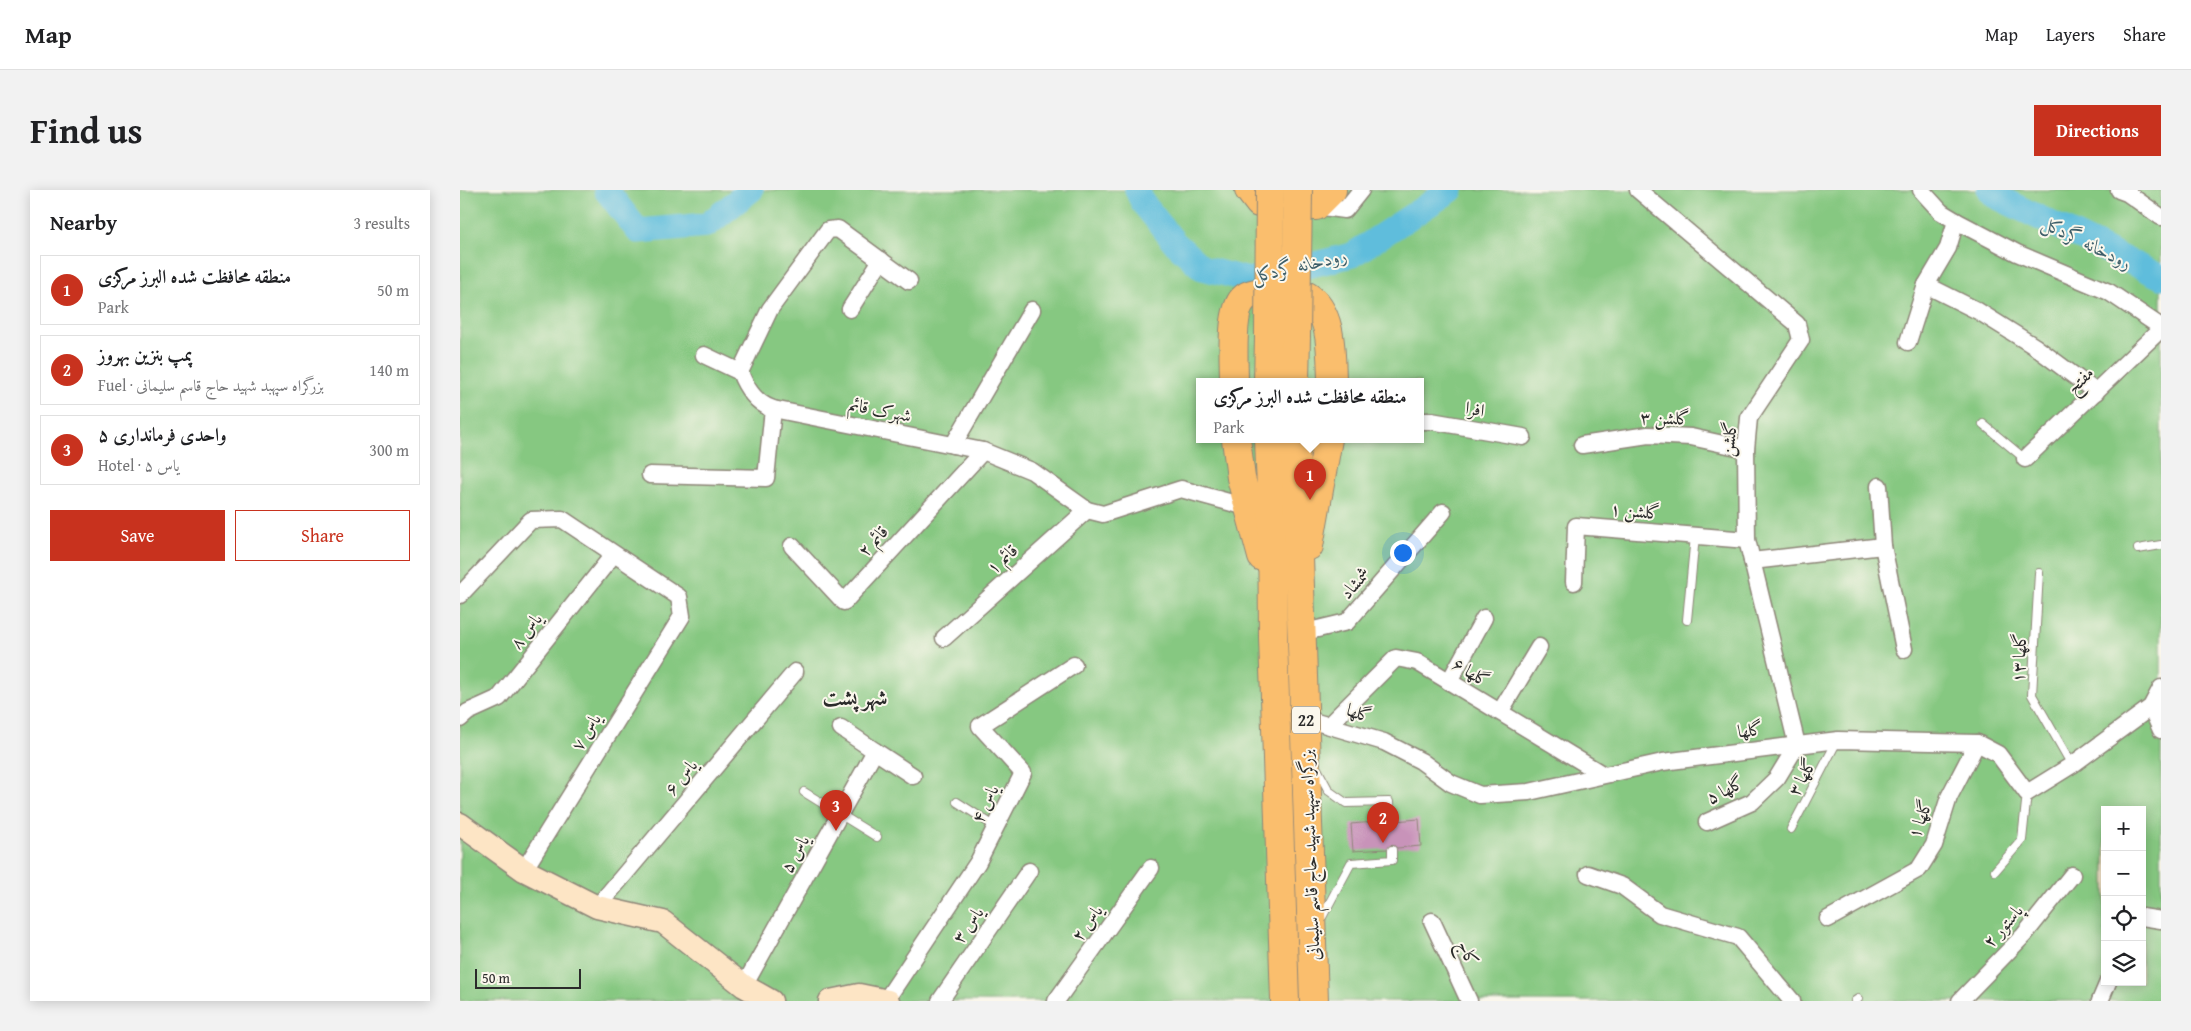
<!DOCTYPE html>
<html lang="en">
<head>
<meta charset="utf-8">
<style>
	body { margin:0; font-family:"Gentium Book Plus",Amiri,serif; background:#f2f2f2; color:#202124 }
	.controls { position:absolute; right:15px; bottom:15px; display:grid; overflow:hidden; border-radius:0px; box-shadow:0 2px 12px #0003 }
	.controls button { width:45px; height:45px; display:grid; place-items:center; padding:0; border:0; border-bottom:1px solid #e0e0e0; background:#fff; color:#202124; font:25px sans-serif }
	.scale { position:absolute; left:15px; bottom:12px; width:106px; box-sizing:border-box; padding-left:5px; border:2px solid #2b2b2b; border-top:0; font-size:14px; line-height:18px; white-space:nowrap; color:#2b2b2b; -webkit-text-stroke:4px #fbf7ec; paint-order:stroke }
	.you { position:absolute; left:942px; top:362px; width:18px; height:18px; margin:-12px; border:4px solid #fff; border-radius:50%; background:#1a73e8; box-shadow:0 0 0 8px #1a73e833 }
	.badge { display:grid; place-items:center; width:32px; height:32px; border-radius:50%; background:#c8321e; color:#fff; font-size:16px; font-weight:700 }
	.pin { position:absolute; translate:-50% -41px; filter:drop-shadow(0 1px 2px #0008) }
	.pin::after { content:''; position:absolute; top:26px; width:18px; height:15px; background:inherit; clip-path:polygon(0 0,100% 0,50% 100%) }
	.popup { position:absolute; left:736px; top:188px; width:228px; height:65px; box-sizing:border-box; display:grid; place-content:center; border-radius:0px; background:#fff; filter:drop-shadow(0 1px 4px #0005); font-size:16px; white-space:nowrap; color:#757577 }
	.popup b { font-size:19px; color:#202124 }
	.popup::after { content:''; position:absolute; left:50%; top:100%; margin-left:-10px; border:10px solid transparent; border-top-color:#fff }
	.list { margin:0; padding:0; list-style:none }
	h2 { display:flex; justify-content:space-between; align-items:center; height:65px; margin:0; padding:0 20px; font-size:21px }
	h2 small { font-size:16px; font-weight:400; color:#757577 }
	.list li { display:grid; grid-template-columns:32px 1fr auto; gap:15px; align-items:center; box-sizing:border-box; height:70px; margin:0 10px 10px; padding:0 10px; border:1px solid #e0e0e0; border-radius:0px }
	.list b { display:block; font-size:19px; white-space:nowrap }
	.list p { margin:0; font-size:16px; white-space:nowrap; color:#757577 }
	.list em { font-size:16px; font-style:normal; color:#757577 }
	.actions { display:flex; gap:10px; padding:15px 20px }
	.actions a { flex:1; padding:11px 0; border:1px solid #c8321e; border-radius:0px; text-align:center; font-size:18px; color:#c8321e }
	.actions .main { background:#c8321e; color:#fff }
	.icon { flex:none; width:28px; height:28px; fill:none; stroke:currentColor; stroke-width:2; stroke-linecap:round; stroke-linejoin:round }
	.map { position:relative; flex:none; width:1701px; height:811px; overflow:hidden; border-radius:0px }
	header { display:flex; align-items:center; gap:30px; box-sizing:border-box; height:70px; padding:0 25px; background:#fff; border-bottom:1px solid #e0e0e0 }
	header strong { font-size:24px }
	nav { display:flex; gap:28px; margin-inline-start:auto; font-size:18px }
	.intro { display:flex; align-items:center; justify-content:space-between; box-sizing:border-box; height:120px; padding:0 30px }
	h1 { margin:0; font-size:35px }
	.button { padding:12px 22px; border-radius:0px; background:#c8321e; color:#fff; font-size:18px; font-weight:700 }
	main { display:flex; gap:30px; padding:0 30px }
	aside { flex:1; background:#fff; border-radius:0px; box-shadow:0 2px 12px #0003 }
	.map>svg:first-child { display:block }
	.green { fill:#86c881; stroke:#587a56; fill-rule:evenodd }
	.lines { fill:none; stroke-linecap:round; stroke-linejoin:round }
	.river { stroke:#5ebddc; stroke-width:25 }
	.building { fill:#c893b9 }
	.lane-casing { stroke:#8e8678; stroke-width:10 }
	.street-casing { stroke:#8e8678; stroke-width:19 }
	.secondary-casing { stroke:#8e8678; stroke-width:25 }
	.highway-casing { stroke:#8e8678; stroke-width:30 }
	.lane { stroke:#fff; stroke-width:8 }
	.street { stroke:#fff; stroke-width:16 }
	.secondary { stroke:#fde5c5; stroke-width:22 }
	.highway { stroke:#fabe6d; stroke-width:28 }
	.highway-bridge-casing { stroke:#8e8678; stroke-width:30; stroke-linecap:butt }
	.highway-bridge { stroke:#fabe6d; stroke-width:28 }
	.labels { text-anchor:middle; stroke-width:4; stroke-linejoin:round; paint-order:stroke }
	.shield { fill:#fbf7ec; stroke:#696865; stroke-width:1 }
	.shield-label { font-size:16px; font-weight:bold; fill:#2b2b2b }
	.street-label { font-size:18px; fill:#2b2b2b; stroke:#fbf7ec }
	.water-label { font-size:19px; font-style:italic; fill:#3d5e69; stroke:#fbf7ec }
	.district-label { font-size:22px; font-weight:bold; fill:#2b2b2b; stroke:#fbf7ec }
</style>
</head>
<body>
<header>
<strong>Map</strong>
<nav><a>Map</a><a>Layers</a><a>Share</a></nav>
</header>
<div class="intro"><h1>Find us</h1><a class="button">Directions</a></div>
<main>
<aside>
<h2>Nearby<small>3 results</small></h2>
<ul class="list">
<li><span class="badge">1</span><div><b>منطقه محافظت شده البرز مرکزی</b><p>Park</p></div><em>50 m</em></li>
<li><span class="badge">2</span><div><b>پمپ بنزین بهروز</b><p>Fuel · بزرگراه سپهبد شهید حاج قاسم سلیمانی</p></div><em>140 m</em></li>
<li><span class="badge">3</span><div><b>۵ واحدی فرمانداری</b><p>Hotel · یاس ۵</p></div><em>300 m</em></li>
</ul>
<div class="actions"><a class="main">Save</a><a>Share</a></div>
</aside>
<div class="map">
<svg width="1701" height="811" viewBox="0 0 1701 811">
	<rect width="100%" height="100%" fill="#fbf7ec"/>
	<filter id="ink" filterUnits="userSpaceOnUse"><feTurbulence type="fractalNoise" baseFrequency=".02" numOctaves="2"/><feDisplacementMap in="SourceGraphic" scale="10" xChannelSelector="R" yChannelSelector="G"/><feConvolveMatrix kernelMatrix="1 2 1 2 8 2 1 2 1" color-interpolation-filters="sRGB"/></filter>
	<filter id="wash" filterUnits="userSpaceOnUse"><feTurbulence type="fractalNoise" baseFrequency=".0096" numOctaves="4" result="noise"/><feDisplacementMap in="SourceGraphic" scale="20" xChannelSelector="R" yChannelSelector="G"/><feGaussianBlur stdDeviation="1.12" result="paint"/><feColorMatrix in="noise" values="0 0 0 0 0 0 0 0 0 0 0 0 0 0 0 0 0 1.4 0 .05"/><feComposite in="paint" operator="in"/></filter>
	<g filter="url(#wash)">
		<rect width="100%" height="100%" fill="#f2e1c5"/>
		<path class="green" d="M0 0H1701V811H0ZM740 191H960V249H740ZM1645 620H1682V792H1645Z"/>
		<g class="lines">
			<g class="river">
				<path d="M146 0 178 41 247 35 291 0"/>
				<path d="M677 0 683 13 715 53 742 78 789 90 892 65 991 0"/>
				<path d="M1529 0 1533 5 1701 87"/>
			</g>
		</g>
		<g id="blocks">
			<path class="building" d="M959 629 961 656 937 658 932 654 927 659 893 661 891 634 925 631 931 635 935 631Z"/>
		</g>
	</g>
	<g filter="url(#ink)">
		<use href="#blocks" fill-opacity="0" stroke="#8e8678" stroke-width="1"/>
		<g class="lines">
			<g class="lane-casing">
				<g id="lane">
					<path d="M1523 234 1565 269"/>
					<path d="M1678 359 1701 355"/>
					<path d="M1579 383 1572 505 1612 575"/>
					<path d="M1227 430 1235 346"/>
					<path d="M856 577 869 601 886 613 929 612 930 629"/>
					<path d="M344 602 417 647"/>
					<path d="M497 612 536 637"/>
					<path d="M1331 639 1377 551"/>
					<path d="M1535 681 1562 650 1567 603"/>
					<path d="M861 729 891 673 932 670V660"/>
					<path d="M1395 811 1398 809"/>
				</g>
			</g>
			<g class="street-casing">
				<g id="street">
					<path d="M1178 0 1337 134 1341 150 1289 228 1286 259 1287 350 1337 555 1317 588 1292 612 1247 632"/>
					<path d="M1461 0 1481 22 1496 31 1488 58 1466 95"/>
					<path d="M1659 0 1667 3 1701 27"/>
					<path d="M856 16 885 20 901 0"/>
					<path d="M1496 31 1557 63 1649 102 1701 137"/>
					<path d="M449 91 378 39 368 40 310 119 280 182C286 198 297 214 313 219L523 261 572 281 627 320 643 324 721 299 794 319"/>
					<path d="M390 119 421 70"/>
					<path d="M1448 152 1466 95 1518 121 1574 156 1636 202"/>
					<path d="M244 165 280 182"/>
					<path d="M960 231H971L1063 247"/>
					<path d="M493 255 572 120"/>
					<path d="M1122 255 1188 245 1231 247 1286 259"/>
					<path d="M1565 269 1701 139"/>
					<path d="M190 285 306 288 313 219"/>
					<path d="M1419 296 1423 356 1444 459"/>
					<path d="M332 356 384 412 523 261"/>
					<path d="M1292 371 1423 356"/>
					<path d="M1114 392 1116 336 1287 350"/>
					<path d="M0 405 71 330 102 329 219 407 222 426 64 680"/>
					<path d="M841 443 887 432 983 322"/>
					<path d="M484 448 627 320"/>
					<path d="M989 492 1024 428"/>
					<path d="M1691 517 1701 540"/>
					<path d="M1040 522 1079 457"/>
					<path d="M0 529 8 522 39 508 153 365"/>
					<path d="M846 529 924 552 961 571 991 593 1020 605 1069 602 1203 572 1378 550 1517 553 1538 564 1567 603 1612 575 1691 517 1701 498"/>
					<path d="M870 534 936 468 957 472 1142 584"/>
					<path d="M415 561 453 586"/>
					<path d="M1128 684 1162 696 1200 724 1278 747 1332 811"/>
					<path d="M137 717 335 482"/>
					<path d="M1682 727 1701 730"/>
					<path d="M1368 729 1459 679 1474 655 1489 607 1517 553"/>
					<path d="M972 731 1009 811"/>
					<path d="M284 796 415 561 381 538"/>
					<path d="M426 810 518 672 563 583 520 536 614 475"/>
					<path d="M480 811 569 681"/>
					<path d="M596 811 691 678"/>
					<path d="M1500 811 1564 745 1612 685"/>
					<path d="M1640 811 1648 792"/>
				</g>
			</g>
			<g class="secondary-casing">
				<g id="secondary">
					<path d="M0 634 64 680 137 717 203 732 284 796 311 811"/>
					<path d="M370 811 399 805 428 811"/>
				</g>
			</g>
			<g class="highway-casing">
				<g id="highway">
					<path d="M789 0 799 13 856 16 872 0"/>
					<path d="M774 191C774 171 770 123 783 109 791 100 806 103 816 103 825 103 840 102 847 106 873 122 871 165 872 191"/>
					<path d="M808 191 809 147"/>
					<path d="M835 191 836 146"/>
					<path d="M776 249 781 288 802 367"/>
					<path d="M809 249 812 325 813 447 825 811"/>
					<path d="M835 249 854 811"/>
					<path d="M849 356 868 249"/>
				</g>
			</g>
			<use href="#lane" class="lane"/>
			<use href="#street" class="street"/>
			<use href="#secondary" class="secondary"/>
			<use href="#highway" class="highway"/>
			<g class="highway-bridge-casing">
				<g id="highway-bridge">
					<path d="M836 146 838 0"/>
					<path d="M809 147 810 0"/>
				</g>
			</g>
			<use href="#highway-bridge" class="highway-bridge"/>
		</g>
	</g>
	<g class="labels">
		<rect class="shield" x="832" y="516.5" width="28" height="27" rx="4"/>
		<g class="shield-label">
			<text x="846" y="536">22</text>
		</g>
		<g class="street-label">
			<text transform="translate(1620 190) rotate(-44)" y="6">مفتح</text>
			<text transform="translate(1015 219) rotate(10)" y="6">افرا</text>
			<text transform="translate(420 220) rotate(11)" y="6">شهرک قائم</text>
			<text transform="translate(1205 228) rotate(1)" y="6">گلشن ۳</text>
			<text transform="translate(1269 249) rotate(-84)" y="6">گلشن</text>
			<text transform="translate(1175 321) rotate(5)" y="6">گلشن ۱</text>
			<text transform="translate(413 351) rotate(-47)" y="6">قائم ۲</text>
			<text transform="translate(542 369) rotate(-42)" y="6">قائم ۱</text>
			<text transform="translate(895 393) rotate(-49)" y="6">شمشاد</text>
			<text transform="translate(66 441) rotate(-52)" y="6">یاس ۸</text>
			<text transform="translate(1559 468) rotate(-87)" y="6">گلها ۱۳</text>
			<text transform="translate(1011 482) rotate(31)" y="6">گلها ۶</text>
			<text transform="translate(899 523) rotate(18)" y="6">گلها</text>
			<text transform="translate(1290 540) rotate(-7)" y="6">گلها</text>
			<text transform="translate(126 542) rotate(-58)" y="6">یاس ۷</text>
			<text transform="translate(221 587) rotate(-50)" y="6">یاس ۶</text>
			<text transform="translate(1342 587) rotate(-62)" y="6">گلها ۳</text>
			<text transform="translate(1265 600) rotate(-28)" y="6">گلها ۵</text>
			<text transform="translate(525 614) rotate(-64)" y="6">یاس ۴</text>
			<text transform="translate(1460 629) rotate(-70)" y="6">گلها ۱</text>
			<text transform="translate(335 664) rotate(-61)" y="6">یاس ۵</text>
			<text transform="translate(850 665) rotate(-92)" y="6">بزرگراه سپهبد شهید حاج قاسم سلیمانی</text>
			<text transform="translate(627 733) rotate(-54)" y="6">یاس ۲</text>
			<text transform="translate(508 735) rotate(-55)" y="6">یاس ۳</text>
			<text transform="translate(1543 736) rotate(-49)" y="6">پاستور ۲</text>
			<text transform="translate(1008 763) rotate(65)" y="6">کاج</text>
		</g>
		<g class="water-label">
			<text transform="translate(1627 52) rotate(26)" y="7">رودخانه گردکل</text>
			<text transform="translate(839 75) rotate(-13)" y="7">رودخانه گردکل</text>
		</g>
		<g class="district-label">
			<text x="395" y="515">شهر پشت</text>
		</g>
	</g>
</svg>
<div class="controls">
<button>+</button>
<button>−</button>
<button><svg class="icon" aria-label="locate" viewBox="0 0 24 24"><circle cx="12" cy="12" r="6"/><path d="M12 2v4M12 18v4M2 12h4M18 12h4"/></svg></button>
<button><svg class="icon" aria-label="layers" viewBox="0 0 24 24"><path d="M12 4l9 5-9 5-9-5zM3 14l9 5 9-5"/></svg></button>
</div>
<div class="scale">50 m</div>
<div class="you"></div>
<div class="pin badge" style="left:850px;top:310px">1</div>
<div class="popup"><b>منطقه محافظت شده البرز مرکزی</b>Park</div>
<div class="pin badge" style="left:923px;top:653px">2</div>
<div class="pin badge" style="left:376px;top:641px">3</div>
</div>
</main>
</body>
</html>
